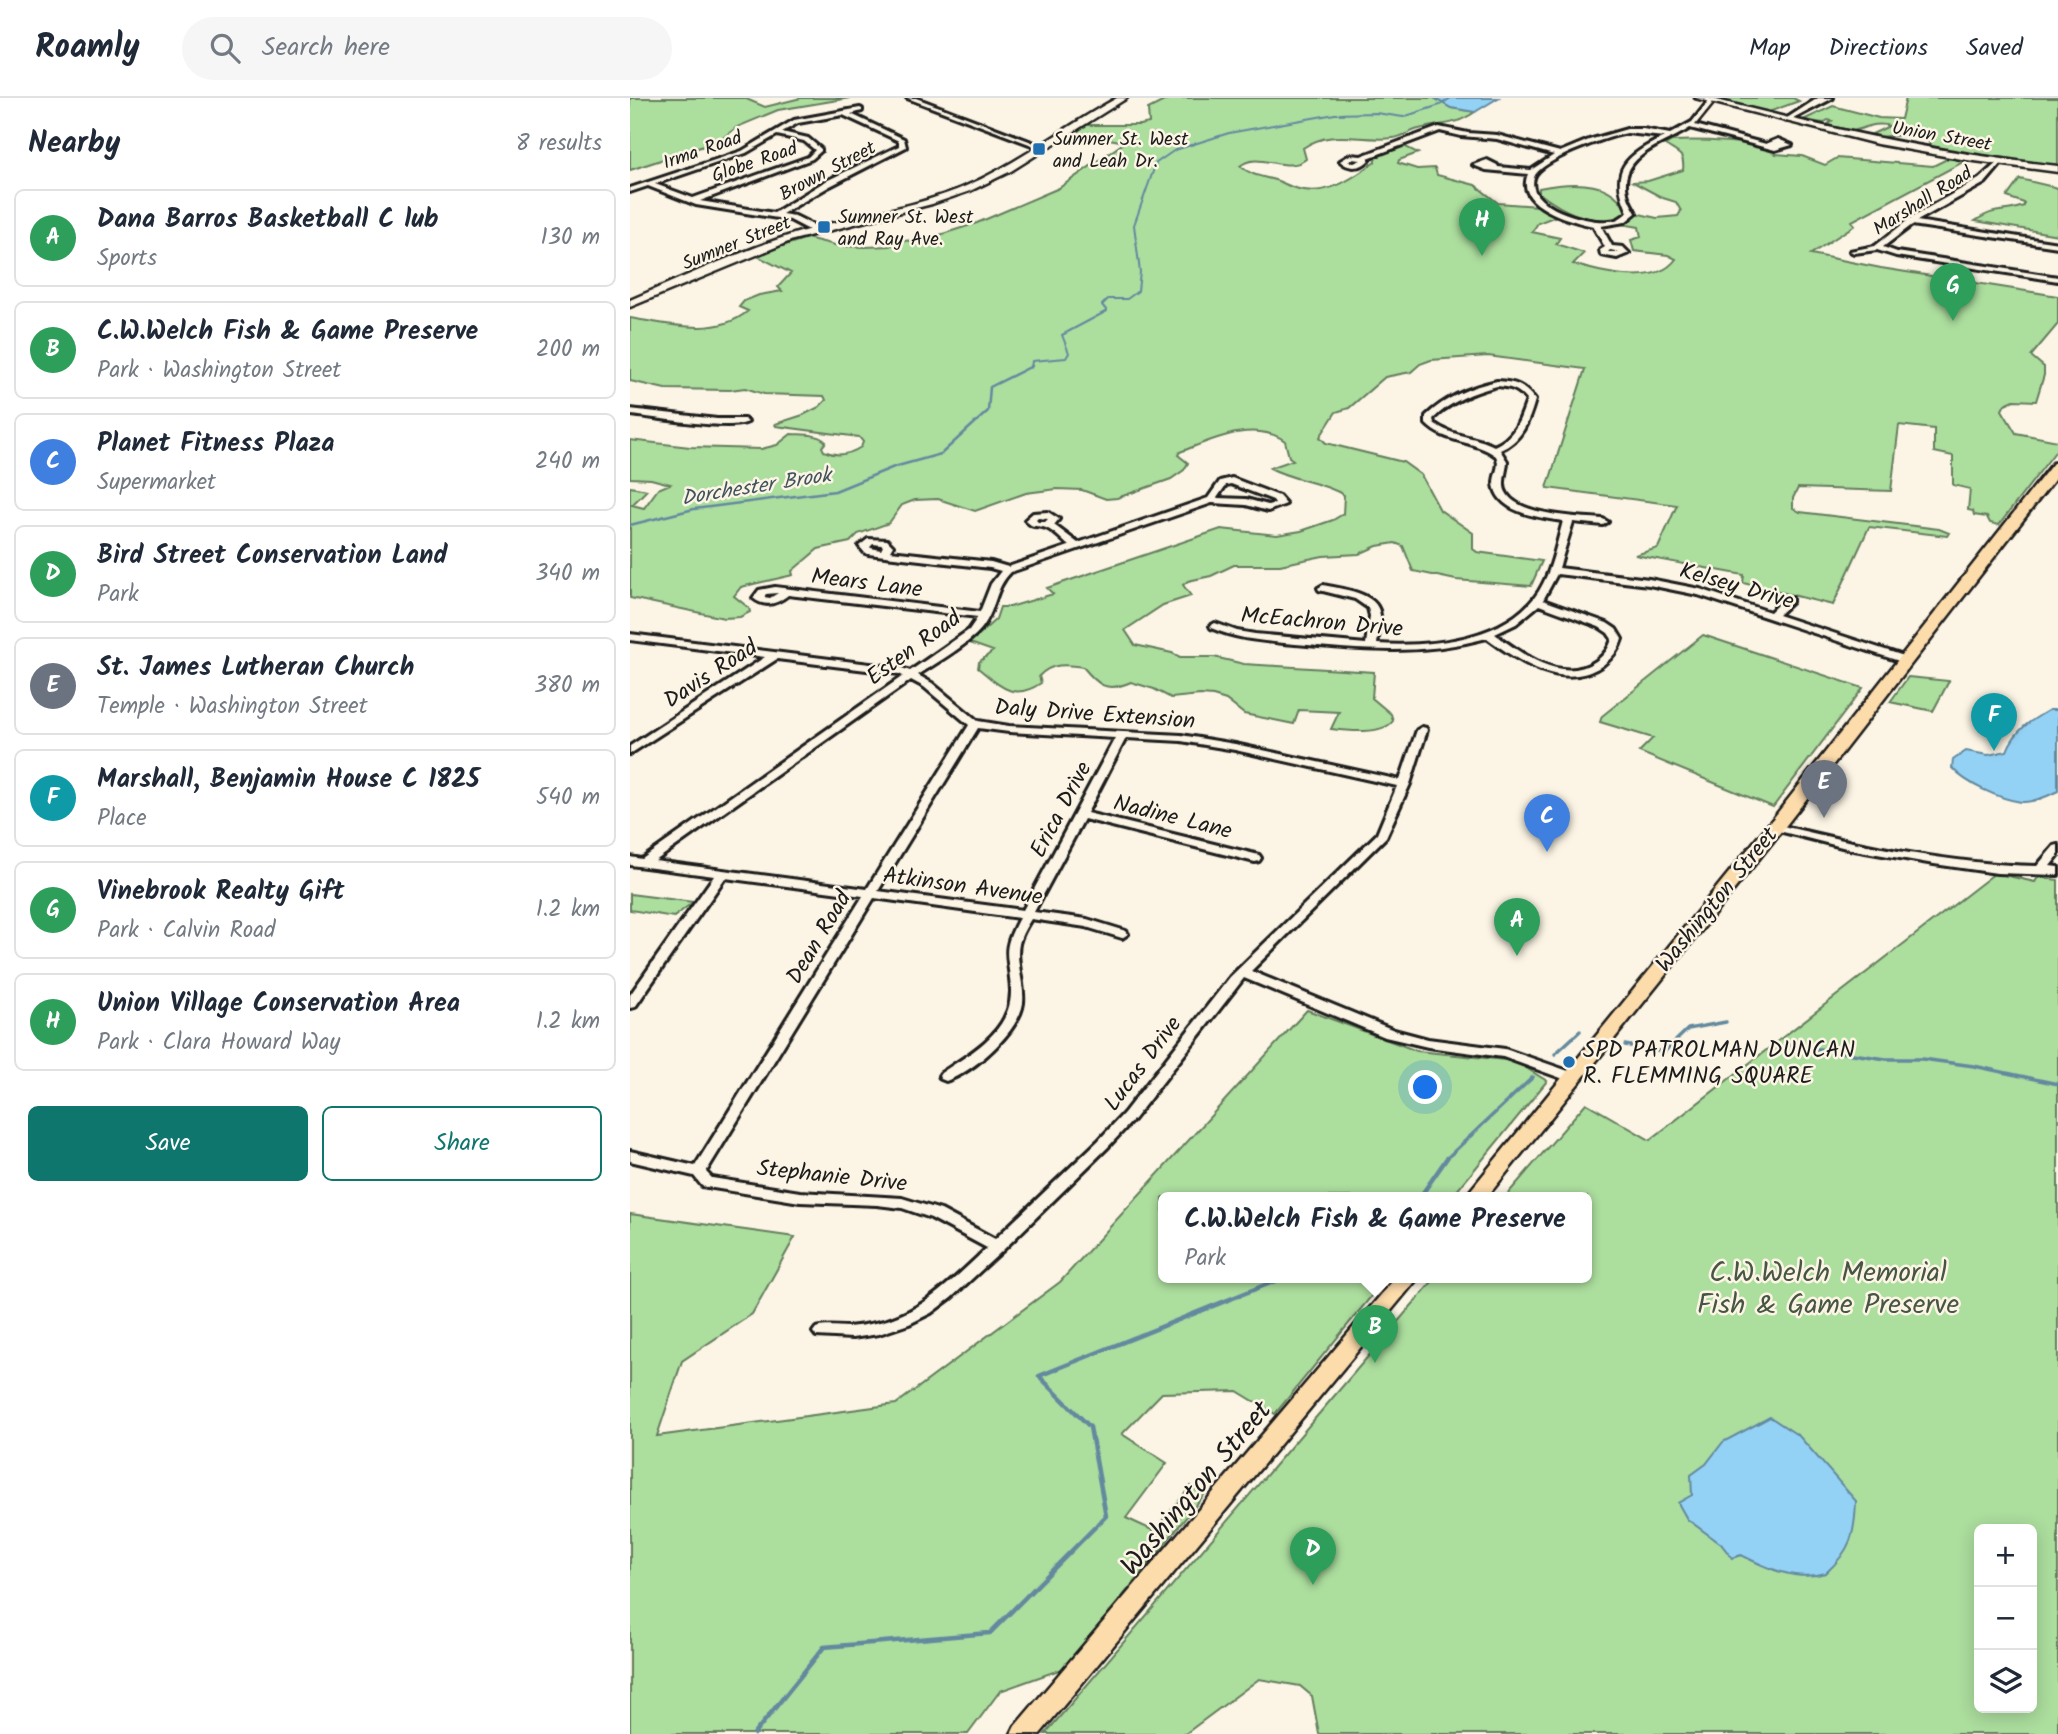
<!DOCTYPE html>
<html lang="en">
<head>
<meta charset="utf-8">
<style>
	body { margin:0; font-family:Kalam,sans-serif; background:#f6f6f7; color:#1f2937 }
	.controls { position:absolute; right:21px; bottom:21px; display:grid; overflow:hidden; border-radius:10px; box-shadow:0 4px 18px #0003 }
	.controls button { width:63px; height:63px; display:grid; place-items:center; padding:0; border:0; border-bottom:2px solid #e0e1e3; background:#fff; color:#1f2937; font:35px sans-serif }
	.you { position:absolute; left:796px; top:990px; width:24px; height:24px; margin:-18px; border:5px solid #fff; border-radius:50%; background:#1a73e8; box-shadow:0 0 0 10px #1a73e833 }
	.badge { display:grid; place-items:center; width:46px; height:46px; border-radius:50%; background:#0f766e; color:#fff; font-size:23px; font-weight:700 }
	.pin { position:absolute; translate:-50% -58px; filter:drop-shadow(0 2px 4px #0008) }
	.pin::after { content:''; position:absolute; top:37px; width:24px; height:21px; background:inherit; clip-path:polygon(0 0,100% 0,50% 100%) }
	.popup { position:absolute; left:528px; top:1094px; width:434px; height:91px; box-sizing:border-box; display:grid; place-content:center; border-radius:10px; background:#fff; filter:drop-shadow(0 2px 5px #0005); font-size:23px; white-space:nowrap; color:#747a83 }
	.popup b { font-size:26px; color:#1f2937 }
	.popup::after { content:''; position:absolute; left:50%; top:100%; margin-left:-14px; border:14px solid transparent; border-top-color:#fff }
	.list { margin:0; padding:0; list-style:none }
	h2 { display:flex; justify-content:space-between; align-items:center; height:91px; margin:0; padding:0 28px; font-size:30px }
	h2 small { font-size:23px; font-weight:400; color:#747a83 }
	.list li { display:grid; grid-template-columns:46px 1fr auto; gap:21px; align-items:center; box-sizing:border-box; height:98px; margin:0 14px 14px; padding:0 14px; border:2px solid #e0e1e3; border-radius:10px }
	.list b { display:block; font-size:26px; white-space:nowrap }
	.list p { margin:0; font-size:23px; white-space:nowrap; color:#747a83 }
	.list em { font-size:23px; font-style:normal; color:#747a83 }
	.actions { display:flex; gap:14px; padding:21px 28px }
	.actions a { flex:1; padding:16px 0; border:2px solid #0f766e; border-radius:10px; text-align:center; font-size:24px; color:#0f766e }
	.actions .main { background:#0f766e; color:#fff }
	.icon { flex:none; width:38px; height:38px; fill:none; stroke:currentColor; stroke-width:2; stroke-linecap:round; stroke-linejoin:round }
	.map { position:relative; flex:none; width:1428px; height:1636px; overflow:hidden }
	header { display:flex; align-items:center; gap:42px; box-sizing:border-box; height:98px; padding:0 35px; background:#fff; border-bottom:2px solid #e0e1e3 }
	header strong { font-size:33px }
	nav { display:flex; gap:38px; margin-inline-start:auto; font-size:24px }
	.search { width:490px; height:63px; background:#f6f6f7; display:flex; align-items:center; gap:18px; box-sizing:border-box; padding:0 24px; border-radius:38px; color:#747a83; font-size:26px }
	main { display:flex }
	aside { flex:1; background:#fff }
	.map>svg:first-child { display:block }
	.green { fill:#acde9e; stroke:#647d5d; stroke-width:2; fill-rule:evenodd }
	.water { fill:#93d2f5; stroke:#63899e; stroke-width:2 }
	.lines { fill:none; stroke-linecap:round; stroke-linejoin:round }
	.stream-far3 { stroke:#63899e; stroke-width:2 }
	.stream-far2 { stroke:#63899e; stroke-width:2.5 }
	.stream-far1 { stroke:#63899e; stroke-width:3.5 }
	.stream { stroke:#63899e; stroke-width:4.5 }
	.minor-casing { stroke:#1c1c1c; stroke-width:6 }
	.secondary-casing { stroke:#1c1c1c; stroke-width:5 }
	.primary-casing { stroke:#1c1c1c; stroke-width:5 }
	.minor { fill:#fcf5e5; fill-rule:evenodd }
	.secondary { fill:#fcf5e5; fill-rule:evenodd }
	.primary { fill:#fddcac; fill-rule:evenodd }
	.poi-dot { fill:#1f6fb2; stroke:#fcf5e5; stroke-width:2.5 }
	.labels { text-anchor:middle; stroke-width:5; stroke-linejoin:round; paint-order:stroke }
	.far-street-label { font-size:19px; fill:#1c1c1c; stroke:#fcf5e5 }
	.far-poi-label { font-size:19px; fill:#1c1c1c; stroke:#fcf5e5; text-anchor:start }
	.far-water-label { font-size:21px; font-style:italic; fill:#40535d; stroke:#fcf5e5 }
	.street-label { font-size:23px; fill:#1c1c1c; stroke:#fcf5e5 }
	.poi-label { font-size:23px; fill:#1c1c1c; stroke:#fcf5e5; text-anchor:start }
	.near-park-label { font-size:28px; fill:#475643; stroke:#fcf5e5 }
	.near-street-label { font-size:28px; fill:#1c1c1c; stroke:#fcf5e5 }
</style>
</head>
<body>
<header>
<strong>Roamly</strong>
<div class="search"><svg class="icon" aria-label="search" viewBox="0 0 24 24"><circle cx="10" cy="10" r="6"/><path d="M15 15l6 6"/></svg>Search here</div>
<nav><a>Map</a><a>Directions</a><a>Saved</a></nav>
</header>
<main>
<aside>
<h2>Nearby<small>8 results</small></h2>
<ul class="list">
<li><span class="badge" style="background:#2e9e5b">A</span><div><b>Dana Barros Basketball C lub</b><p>Sports</p></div><em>130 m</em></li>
<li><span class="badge" style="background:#2e9e5b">B</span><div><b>C.W.Welch Fish &amp; Game Preserve</b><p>Park · Washington Street</p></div><em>200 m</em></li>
<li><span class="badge" style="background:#3f7fe0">C</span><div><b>Planet Fitness Plaza</b><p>Supermarket</p></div><em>240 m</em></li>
<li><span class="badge" style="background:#2e9e5b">D</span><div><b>Bird Street Conservation Land</b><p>Park</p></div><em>340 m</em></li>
<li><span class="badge" style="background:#6b7280">E</span><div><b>St. James Lutheran Church</b><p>Temple · Washington Street</p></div><em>380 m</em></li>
<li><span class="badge" style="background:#0f9aa8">F</span><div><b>Marshall, Benjamin House C 1825</b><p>Place</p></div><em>540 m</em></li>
<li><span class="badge" style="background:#2e9e5b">G</span><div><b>Vinebrook Realty Gift</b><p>Park · Calvin Road</p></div><em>1.2 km</em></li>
<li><span class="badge" style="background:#2e9e5b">H</span><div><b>Union Village Conservation Area</b><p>Park · Clara Howard Way</p></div><em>1.2 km</em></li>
</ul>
<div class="actions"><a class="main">Save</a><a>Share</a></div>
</aside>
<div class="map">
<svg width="1428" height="1636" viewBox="0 0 1428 1636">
	<rect width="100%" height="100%" fill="#fcf5e5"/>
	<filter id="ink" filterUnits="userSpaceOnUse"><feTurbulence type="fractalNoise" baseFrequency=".0143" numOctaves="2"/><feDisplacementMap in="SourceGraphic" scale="14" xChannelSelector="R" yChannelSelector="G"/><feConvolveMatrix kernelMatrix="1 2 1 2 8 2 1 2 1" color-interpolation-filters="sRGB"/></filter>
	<g filter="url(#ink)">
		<g class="green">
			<path d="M0 0H114L135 9 171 0H220L148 12 107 29 89 43 0 72Z"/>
			<path d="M540 0H804L821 10 845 14C823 29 813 24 789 31 780 33 772 39 763 40 731 44 701 30 673 50L676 61C656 77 629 52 610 68 622 78 631 78 645 82 652 84 658 88 665 90 695 100 722 81 745 64V60L772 47 788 55 769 62 768 65 787 71 805 70 807 77 845 87 868 105 908 108 926 118 908 125 902 134 930 140 926 146 954 155 943 166C969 174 1026 189 1046 161L1038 157 1004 153 1001 142 1011 139 1009 129C963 120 949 125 909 95V90C939 84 983 80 996 113L1027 120 1048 118 1051 113 1046 104 1033 100 1003 84 1018 83 1053 72C1055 55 1047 55 1035 47L1042 43C1063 42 1132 42 1146 56L1172 58 1195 67 1207 60 1303 68 1319 60 1335 63 1222 123 1225 127 1181 156 1251 170 1428 198V226L1401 258 1414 269V277L1406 303 1384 302 1375 306 1372 312 1386 335 1428 343V350L1369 427 1360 425 1357 419 1344 417 1343 413 1338 412 1340 391 1323 387V358L1304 354V331L1269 327 1261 393 1168 390 1163 400V410L1170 414 1309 431 1319 435 1317 438 1239 429 1203 507 1113 485 1114 477 1005 457 1028 450 1047 407 917 390 955 271 858 258 801 262 790 266 781 274 755 279 719 310 706 314 690 339 696 345 773 364 791 377 810 412 843 435V451L847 454 912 463 901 488 826 482 783 473 773 448 765 445 747 448 729 456 693 458 650 467H604L581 478 558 483 553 487 561 498 533 507 495 532 505 547 542 555 550 559H584L614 566 744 574 742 600 761 616 763 623C752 637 718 633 701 631L709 614 669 612 664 626 614 616 596 602 583 598 570 597 541 600 524 591 501 584C476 595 468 587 453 569 436 566 421 565 409 578L411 585C383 604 370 588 348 570L349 564 363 553 340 545 366 521 370 509H380L423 496 417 490 591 431 647 437 671 433 703 422 713 416 714 397C691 383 664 383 640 370L663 362 659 359 655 343C624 321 581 342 550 354L548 357 558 365 554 372 541 381 487 400 476 401 452 392 427 391 396 395 345 413 308 401 285 402 272 407 259 425 228 436 220 444 188 451 162 473 163 477 111 489 104 498 119 510 120 514 110 519 94 520 0 500V389L17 392 2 407 14 410 28 391 40 386 21 381 0 380V342L60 349 131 351 147 347 161 336C173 337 187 335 196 344L192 349 194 353C207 359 219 357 231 349L233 344 229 339 146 328 145 326 173 317 189 309 196 302 194 298 134 296 115 290 100 292 35 291 0 283V220C38 226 86 240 118 213L109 209 114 203 129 197 152 193 148 189 161 175 125 157 177 140 209 148 235 149 259 148 273 143 297 141 347 125 429 90 495 44 442 34 454 27H510L519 25 518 11Z"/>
			<path d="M1078 0H1163L1169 3 1136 15Z"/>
			<path d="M1276 0H1428V71L1297 52 1300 45C1287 30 1255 42 1238 38L1259 28C1238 20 1215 47 1198 26L1202 23 1198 22 1193 25 1173 22 1203 8 1249 20 1271 21Z"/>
			<path d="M1390 81 1428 90V137L1345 123C1368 108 1371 116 1394 108V105L1377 99Z"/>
			<path d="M1073 537 1233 590 1143 709 1009 654 1023 640 970 624 972 618Z"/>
			<path d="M1278 579 1319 583 1303 613 1260 604Z"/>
			<path d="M1365 775 1405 784 1408 779 1428 782V1636H689L682 1598 670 1588 629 1581 555 1636H415L806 1179H957V1099H875L956 1005 1020 1042ZM1349 1431H1402V1610H1349Z"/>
			<path d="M0 796 63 804 44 819 0 812Z"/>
			<path d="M677 912 787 953 885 963 917 983 822 1099H533V1179H757L645 1316 607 1293 532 1295 492 1336 537 1365 496 1420 524 1433 561 1388 574 1397 435 1570 370 1593 338 1636H0V1116L165 1139 122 1216 52 1263 27 1338 266 1306 430 1184Z"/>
		</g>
		<g class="water">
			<path d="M804 0H868L845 14 821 10Z"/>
			<path d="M1419 612H1428V693C1418 698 1403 705 1391 704 1370 701 1336 686 1322 670L1323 662 1336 653 1358 657 1377 653C1385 632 1400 623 1419 612Z"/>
			<path d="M1140 1319 1169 1338 1226 1403C1225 1436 1221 1452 1196 1475 1166 1484 1137 1470 1111 1457L1102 1460 1091 1446 1057 1421 1048 1405 1062 1397 1061 1377 1076 1366 1093 1344Z"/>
		</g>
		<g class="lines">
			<path class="stream-far3" d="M401 270 402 263 436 260 439 255 432 237 477 213 472 207 478 201H497L508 193 510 174 504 127 526 65 545 52 599 35 705 16 746 15 773 19 810 7 821 0"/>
			<path class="stream-far2" d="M0 427 64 411 205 393 264 369 311 356 358 313 360 289 402 268"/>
			<g class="stream-far1">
				<path d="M1156 946 1256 961H1292L1344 968 1428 986"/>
				<path d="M995 947 1034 954 1058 931 1096 924"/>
				<path d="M925 956 950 933"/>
				<path d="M815 1062 903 979"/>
			</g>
			<g class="stream">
				<path d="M790 1099 817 1060"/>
				<path d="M124 1636 194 1549 360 1535 476 1418 460 1329 409 1278 655 1179"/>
			</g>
			<g class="minor-casing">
				<g id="minor">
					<path d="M277 0H286L415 49 410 50Z"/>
					<path d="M1188 0H1203L1159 23 1154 22Z"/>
					<path d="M1080 1 1083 3 1082 6 1065 27 1136 46 1148 41 1162 47 1145 52 1060 30C1036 46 988 56 997 95 998 102 1003 109 1006 115L995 124 971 128 982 148 993 149 999 155 987 160 971 157 970 152 975 149 963 128C941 123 884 108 898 76L856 72 843 67 857 62 867 67 868 69 901 72 924 57 867 41 831 38 810 33 738 60 739 62C731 71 718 71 710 63L720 57 731 58 809 29 838 35 867 37 930 54 959 42 997 31H1013L1040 36 1062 24ZM997 35 1034 39C996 58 978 71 998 114 992 119 987 123 979 123 959 126 895 109 904 80 909 62 977 39 997 35ZM721 61 731 62 724 65 718 63ZM980 152 990 154H978Z"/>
					<path d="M230 10 232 11V13L221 16 274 41 276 49 200 88 152 116 165 118 189 130V134H183L160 122 66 107 18 88 0 94V90L112 53 164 22ZM213 17 269 43V48L194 84 144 115 70 103 182 61 191 53V51L178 40 152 34 168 25ZM147 37 174 43 185 52 178 59 63 100 25 86 116 55Z"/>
					<path d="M1369 63 1372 65 1355 85 1287 123 1428 145V149L1282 127 1253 149 1267 154 1428 179V183L1266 158 1247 152 1224 155 1220 153 1245 148 1283 118 1349 81Z"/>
					<path d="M867 283C885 284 894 287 905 302 899 323 892 343 870 352L877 363C877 374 870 386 877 396 891 418 950 419 973 421L978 424 973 427 943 424 929 470 1019 481 1070 491 1140 514 1154 500H1162V504L1148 517 1280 560 1281 562 1276 565 1272 564 1068 497 1019 487 927 476 913 502 977 525 986 531 992 541C989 552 982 560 973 567 934 594 889 564 857 540 789 558 734 552 665 546 637 543 608 542 581 530L580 528 585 525 607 533 625 536 736 546 740 518 738 510 725 501 689 492 688 490 693 487C711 491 749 494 750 518 751 527 748 537 747 546 800 549 877 543 909 493 922 472 926 448 933 423 911 420 866 415 864 385 864 375 871 368 866 358 845 342 814 345 796 326V318C816 299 840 289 867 283ZM867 288C881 289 888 291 897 302 890 322 885 339 864 348 845 338 822 339 804 325L803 321C821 303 843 294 867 288ZM909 507 969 529 978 535 982 541C979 551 974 557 966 563 932 586 893 557 865 536L886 526Z"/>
					<path d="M0 311 87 321H114L118 324C102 333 23 319 0 317Z"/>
					<path d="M602 380 649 398 656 406 638 413 616 407 582 405 381 474C365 489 366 510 354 527 343 544 306 565 288 577L302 585 348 623 379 628 551 637 605 646 770 682 787 632 792 629 796 630 797 632 780 686 756 739 621 873 764 932 798 941 875 951 947 976 949 979 947 982 942 984 873 959 798 949 755 939 614 880 504 1021 478 1049 372 1153 321 1200 301 1215 279 1226 249 1236 222 1240 186 1238 183 1234 186 1230C196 1227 207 1229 218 1229 227 1228 236 1227 245 1225 290 1217 325 1180 357 1150L301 1120 272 1110 247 1107 170 1104 77 1089 72 1088 64 1078 0 1063V1053L65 1068 233 798 95 780 5 909 0 910V897L84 778 0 767V759L12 761 273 578 269 576 147 561 0 656V648L135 559 0 542V536L272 570 280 573 339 532 348 519 158 497C147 506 135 510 123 500L129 492 145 489 350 514 361 486 371 473 360 470 238 456 235 455 229 448 238 441 257 442 263 448 260 453 361 464 378 469 439 448C433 443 424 433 416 430 405 426 405 432 395 422L403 415 418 414 429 421 424 427 448 445 578 400 590 383ZM601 386 643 402 645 405 638 407 616 401 587 400 596 387ZM408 420 418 421 415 424H408L406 422ZM243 446 251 447 253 448 251 452 241 450 240 449ZM148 495 140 500 134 499 136 496ZM281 582 294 589 339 627 237 791 25 763ZM348 630 379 634 485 640 393 812 248 793ZM496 640 551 643 605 652 767 688 747 736 600 879 494 1015 468 1043 365 1141 311 1112 272 1100 170 1094 82 1080 76 1074 244 800 389 820C370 856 379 855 381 892 382 933 341 955 311 975L309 978 311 981 316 983C343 974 389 934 393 905 395 885 385 865 389 846 391 837 396 829 401 821L456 829 492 840 498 836 496 833 457 821 404 814 454 721 625 764 629 763 631 760 629 757 457 715Z"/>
					<path d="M1145 726C1231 747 1318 766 1407 768L1424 748 1428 747V758L1420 768 1428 769V777L1367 775 1304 766 1224 752 1141 731 1139 729 1141 727Z"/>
				</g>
			</g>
			<g class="secondary-casing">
				<g id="secondary">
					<path d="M487 0H497L381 73 340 93 302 106 163 142 0 209V202C59 177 116 150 177 132 230 116 285 110 336 88 389 65 436 28 487 0Z"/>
					<path d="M1065 0H1079C1194 30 1309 55 1428 68V74L1337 62 1247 46Z"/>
				</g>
			</g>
			<g class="primary-casing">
				<g id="primary">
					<path d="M1428 364V377L1157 726 857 1099H835L1145 718 1423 365Z"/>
					<path d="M766 1179H789L410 1636H381L385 1628Z"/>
				</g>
			</g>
			<use href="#minor" class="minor"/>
			<use href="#secondary" class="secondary"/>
			<use href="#primary" class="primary"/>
		</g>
	</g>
	<g class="poi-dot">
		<rect x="402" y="44" width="14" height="14" rx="3.5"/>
		<rect x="187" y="122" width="14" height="14" rx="3.5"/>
		<circle cx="939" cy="964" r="7"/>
	</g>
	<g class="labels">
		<g class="far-street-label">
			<text transform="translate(1312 37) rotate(10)" y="7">Union Street</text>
			<text transform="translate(72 51) rotate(-19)" y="7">Irma Road</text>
			<text transform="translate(124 63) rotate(-19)" y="7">Globe Road</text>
			<text transform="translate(197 72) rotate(-28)" y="7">Brown Street</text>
			<text transform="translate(1292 102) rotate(-32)" y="7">Marshall Road</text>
			<text transform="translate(106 144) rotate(-22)" y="7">Sumner Street</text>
		</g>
		<g class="far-poi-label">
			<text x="423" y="47">Sumner St. West<tspan x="423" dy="22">and Leah Dr.</tspan></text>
			<text x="208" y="125">Sumner St. West<tspan x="208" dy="22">and Ray Ave.</tspan></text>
		</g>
		<g class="far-water-label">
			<text transform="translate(126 388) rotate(-9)" y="7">Dorchester Brook</text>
		</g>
		<g class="street-label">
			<text transform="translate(237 484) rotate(7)" y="8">Mears Lane</text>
			<text transform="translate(1107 487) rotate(16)" y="8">Kelsey Drive</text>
			<text transform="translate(692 523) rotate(5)" y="8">McEachron Drive</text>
			<text transform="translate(283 549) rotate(-36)" y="8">Esten Road</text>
			<text transform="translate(80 575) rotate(-33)" y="8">Davis Road</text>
			<text transform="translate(465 615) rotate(4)" y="8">Daly Drive Extension</text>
			<text transform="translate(430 711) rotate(-62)" y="8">Erica Drive</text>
			<text transform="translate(543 718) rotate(14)" y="8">Nadine Lane</text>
			<text transform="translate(333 787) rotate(8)" y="8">Atkinson Avenue</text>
			<text transform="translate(1086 801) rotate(-51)" y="8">Washington Street</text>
			<text transform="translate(188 839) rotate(-59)" y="8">Dean Road</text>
			<text transform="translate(512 965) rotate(-53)" y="8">Lucas Drive</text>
			<text transform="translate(202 1077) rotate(6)" y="8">Stephanie Drive</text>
		</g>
		<g class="poi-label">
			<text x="953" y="959">SPD PATROLMAN DUNCAN<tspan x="953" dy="26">R. FLEMMING SQUARE</tspan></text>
		</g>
		<g class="near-park-label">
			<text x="1198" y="1183">C.W.Welch Memorial<tspan x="1198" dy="32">Fish &amp; Game Preserve</tspan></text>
		</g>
		<g class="near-street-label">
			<text transform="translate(565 1389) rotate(-50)" y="10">Washington Street</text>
		</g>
	</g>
</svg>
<div class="controls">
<button>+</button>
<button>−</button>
<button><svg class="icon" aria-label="layers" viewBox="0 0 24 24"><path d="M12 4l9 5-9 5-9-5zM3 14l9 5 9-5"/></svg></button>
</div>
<div class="you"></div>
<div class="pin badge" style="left:887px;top:858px;background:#2e9e5b">A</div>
<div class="pin badge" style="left:745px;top:1265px;background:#2e9e5b">B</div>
<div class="popup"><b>C.W.Welch Fish &amp; Game Preserve</b>Park</div>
<div class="pin badge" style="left:917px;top:754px;background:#3f7fe0">C</div>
<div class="pin badge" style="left:683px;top:1487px;background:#2e9e5b">D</div>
<div class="pin badge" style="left:1194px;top:720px;background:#6b7280">E</div>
<div class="pin badge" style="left:1364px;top:653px;background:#0f9aa8">F</div>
<div class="pin badge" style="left:1323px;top:223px;background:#2e9e5b">G</div>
<div class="pin badge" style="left:852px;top:158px;background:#2e9e5b">H</div>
</div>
</main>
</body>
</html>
